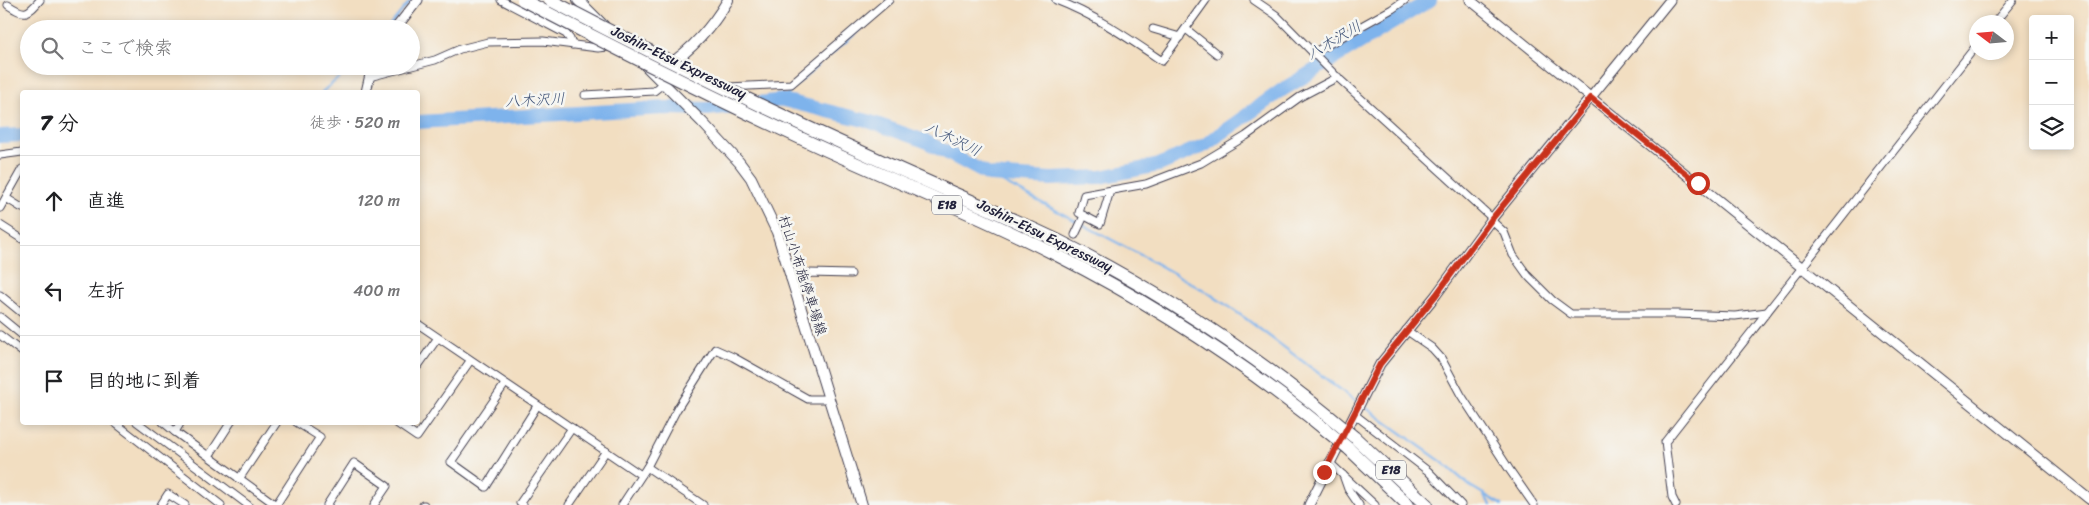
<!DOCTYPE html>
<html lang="ja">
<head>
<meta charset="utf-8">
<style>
	body { margin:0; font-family:Sriracha,"Klee One",sans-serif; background:#f2f2f2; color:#202124 }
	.controls { position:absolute; right:15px; top:15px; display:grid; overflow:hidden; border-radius:5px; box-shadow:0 2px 8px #0003 }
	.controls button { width:45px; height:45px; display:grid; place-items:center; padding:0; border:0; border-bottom:1px solid #e0e0e0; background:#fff; color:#202124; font:25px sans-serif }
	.compass { position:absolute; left:1969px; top:15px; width:45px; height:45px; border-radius:50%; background:#fff; box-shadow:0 2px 8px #0003; rotate:286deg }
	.stop { position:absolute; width:15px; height:15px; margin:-11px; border:4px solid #c8321e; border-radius:50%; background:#fff }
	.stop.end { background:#c8321e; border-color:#fff; box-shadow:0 1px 5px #0008 }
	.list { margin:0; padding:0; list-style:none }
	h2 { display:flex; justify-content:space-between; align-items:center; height:65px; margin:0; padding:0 20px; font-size:21px }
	h2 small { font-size:16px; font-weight:400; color:#757577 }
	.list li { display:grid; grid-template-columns:32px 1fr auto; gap:15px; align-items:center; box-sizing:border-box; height:90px; padding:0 20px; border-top:1px solid #e0e0e0 }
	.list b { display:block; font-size:19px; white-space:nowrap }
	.list em { font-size:16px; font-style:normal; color:#757577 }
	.icon { flex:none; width:28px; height:28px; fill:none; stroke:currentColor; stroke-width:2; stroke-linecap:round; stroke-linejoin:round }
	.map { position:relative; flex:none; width:2089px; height:505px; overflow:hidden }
	.search { position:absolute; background:#fff; box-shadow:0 2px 8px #0003; left:20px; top:20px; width:400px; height:55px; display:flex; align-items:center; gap:12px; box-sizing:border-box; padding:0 18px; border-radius:28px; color:#757577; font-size:19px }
	.panel { position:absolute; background:#fff; box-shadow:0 2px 8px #0003; left:20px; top:90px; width:400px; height:335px; border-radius:5px }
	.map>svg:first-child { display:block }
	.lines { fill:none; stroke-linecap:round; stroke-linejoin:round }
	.stream { stroke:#7eb3ec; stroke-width:2.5 }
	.river { stroke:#7eb3ec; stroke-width:14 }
	.minor-casing { stroke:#413e4f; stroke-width:9 }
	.tertiary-casing { stroke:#413e4f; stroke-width:11 }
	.secondary-casing { stroke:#413e4f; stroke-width:12 }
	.motorway-casing { stroke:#413e4f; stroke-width:14 }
	.minor { stroke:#fff; stroke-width:7 }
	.tertiary { stroke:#fff; stroke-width:9 }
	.secondary { stroke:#fff; stroke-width:10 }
	.motorway { stroke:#fff; stroke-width:12 }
	.motorway-bridge-casing { stroke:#413e4f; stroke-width:14; stroke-linecap:butt }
	.motorway-bridge { stroke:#fff; stroke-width:12 }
	.route { stroke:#c8321e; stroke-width:6 }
	.labels { text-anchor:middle; stroke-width:5; stroke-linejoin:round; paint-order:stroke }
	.shield { fill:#f6f6f2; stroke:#626272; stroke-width:1 }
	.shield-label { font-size:12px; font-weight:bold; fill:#22223b }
	.street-label { font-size:14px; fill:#22223b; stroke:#f6f6f2 }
	.water-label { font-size:15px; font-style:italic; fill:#425579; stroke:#f6f6f2 }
</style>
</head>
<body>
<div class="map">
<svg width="2089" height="505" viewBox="0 0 2089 505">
	<rect width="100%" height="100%" fill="#f6f6f2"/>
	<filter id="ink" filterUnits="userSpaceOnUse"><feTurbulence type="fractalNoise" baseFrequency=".02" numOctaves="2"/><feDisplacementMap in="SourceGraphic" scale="10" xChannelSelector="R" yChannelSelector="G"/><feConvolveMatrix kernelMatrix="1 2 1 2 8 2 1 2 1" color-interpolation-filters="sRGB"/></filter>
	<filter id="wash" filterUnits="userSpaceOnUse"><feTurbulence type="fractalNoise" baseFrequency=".0096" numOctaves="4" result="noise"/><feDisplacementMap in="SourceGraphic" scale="20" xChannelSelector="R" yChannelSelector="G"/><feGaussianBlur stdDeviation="1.12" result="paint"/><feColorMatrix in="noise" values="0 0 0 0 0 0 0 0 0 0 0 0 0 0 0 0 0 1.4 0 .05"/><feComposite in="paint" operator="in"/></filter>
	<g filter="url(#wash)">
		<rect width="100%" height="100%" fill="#f2dec1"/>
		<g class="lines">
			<g class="stream">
				<path d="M387 29 411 0"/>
				<path d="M830 55 862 28"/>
				<path d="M322 92 353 66"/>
				<path d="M783 100 790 90 818 65"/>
				<path d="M989 175 1150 260 1207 292 1245 318 1357 402"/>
				<path d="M1362 405 1442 462 1470 486 1502 505"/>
				<path d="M1484 496 1491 505"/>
			</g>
			<g class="river">
				<path d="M418 122 665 108 708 109 783 100 868 121 925 141 989 175 1051 179 1101 177 1159 165 1205 145 1282 90 1430 0"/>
				<path d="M0 136 22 135"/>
			</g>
		</g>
	</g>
	<g filter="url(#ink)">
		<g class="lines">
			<g class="minor-casing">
				<g id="minor">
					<path d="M501 0 566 34 570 39 572 45"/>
					<path d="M1056 0C1095 15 1128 38 1162 61L1206 0"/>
					<path d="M1254 0 1276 15 1335 75 1493 219"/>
					<path d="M8 5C25 16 27 15 40 0"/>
					<path d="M1995 22 2013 0"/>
					<path d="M1153 29 1180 37"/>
					<path d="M1186 29 1217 54"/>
					<path d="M1313 53 1392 9 1405 0"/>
					<path d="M369 77 435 60 460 49 488 42 543 41 598 48 608 47"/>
					<path d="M728 87 791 84 889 0"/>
					<path d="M585 95 654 91 663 84"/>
					<path d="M0 155 22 152"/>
					<path d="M1110 191 1100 224 1079 213 1084 195 1146 184 1201 163 1246 136 1300 97 1338 77"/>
					<path d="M6 198 22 208"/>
					<path d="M0 208 22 169"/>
					<path d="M1491 220 1504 232 1513 255 1528 276 1552 300 1571 314H1677L1735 316 1767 312"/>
					<path d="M0 225 22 239"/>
					<path d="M1075 235 1084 216"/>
					<path d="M790 279 809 273 851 274"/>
					<path d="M0 295 22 313"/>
					<path d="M0 317 22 335"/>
					<path d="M418 324 641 475"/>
					<path d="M1406 330 1432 348 1441 358 1461 395 1509 469 1534 505"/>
					<path d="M0 335 22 352"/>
					<path d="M418 366 437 339"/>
					<path d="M505 384 451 462 486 487 537 406"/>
					<path d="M1354 414 1428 471 1461 505"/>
					<path d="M114 422 221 505"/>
					<path d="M137 422 248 505"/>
					<path d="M163 422 175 432"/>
					<path d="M181 422 175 432 276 505 320 437 296 422"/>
					<path d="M395 422 417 437 470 361"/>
					<path d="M209 456 231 422"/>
					<path d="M1329 462 1375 505"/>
					<path d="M647 467 703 505"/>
					<path d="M1343 475 1348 489 1359 505"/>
					<path d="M239 479 277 422"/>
					<path d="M161 505 168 494 185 505"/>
					<path d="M327 505 354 463 387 486 374 505"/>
					<path d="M423 505H424"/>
					<path d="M523 505 520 503 572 428"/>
					<path d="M569 505 606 451"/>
					<path d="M622 505 647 467 677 409 715 349 733 357 808 399H829"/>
					<path d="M1676 505 1672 497 1665 442 1976 46"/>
				</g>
			</g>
			<g class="tertiary-casing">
				<g id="tertiary">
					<path d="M1470 0 2089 499"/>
					<path d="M395 29 418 0"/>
					<path d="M366 92 372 66"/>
					<path d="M1309 505 1380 364 1436 295 1491 220 1670 0"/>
				</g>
			</g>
			<g class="secondary-casing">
				<g id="secondary">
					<path d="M578 0 604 26"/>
					<path d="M645 65 702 122 739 162 751 178 777 232 862 505"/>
					<path d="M667 66C693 49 712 27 728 0"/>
				</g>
			</g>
			<g class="motorway-casing">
				<g id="motorway">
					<path d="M1354 437 1427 505"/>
					<path d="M1348 448 1408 505"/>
				</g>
			</g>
			<use href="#minor" class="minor"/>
			<use href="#tertiary" class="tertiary"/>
			<use href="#secondary" class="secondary"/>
			<use href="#motorway" class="motorway"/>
			<g class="motorway-bridge-casing">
				<g id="motorway-bridge">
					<path d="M523 0C618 50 714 98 811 143 893 181 977 214 1057 255 1162 308 1258 373 1348 448"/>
					<path d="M550 0C651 53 753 103 857 150 924 181 992 209 1059 241 1165 294 1263 360 1354 437"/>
				</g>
			</g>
			<use href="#motorway-bridge" class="motorway-bridge"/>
		</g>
	</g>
	<g class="lines" filter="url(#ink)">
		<path class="route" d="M1324 472 1380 364 1436 295 1491 220 1591 98 1698 183"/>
	</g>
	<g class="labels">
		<g class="shield">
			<rect x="932" y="195.5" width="30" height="19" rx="4"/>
			<rect x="1376" y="460.5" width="30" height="19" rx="4"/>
		</g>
		<g class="shield-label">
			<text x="947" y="209">E18</text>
			<text x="1391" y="474">E18</text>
		</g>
		<g class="street-label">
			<text transform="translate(679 62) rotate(26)" y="5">Joshin-Etsu Expressway</text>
			<text transform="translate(1045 235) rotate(26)" y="5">Joshin-Etsu Expressway</text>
			<text transform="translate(803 275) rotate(72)" y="5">村山小布施停車場線</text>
		</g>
		<g class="water-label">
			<text transform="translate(1334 40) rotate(-31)" y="5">八木沢川</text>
			<text transform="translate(535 100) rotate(-3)" y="5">八木沢川</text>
			<text transform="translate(953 139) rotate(26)" y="5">八木沢川</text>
		</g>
	</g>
</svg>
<div class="controls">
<button>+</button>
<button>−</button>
<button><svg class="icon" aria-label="layers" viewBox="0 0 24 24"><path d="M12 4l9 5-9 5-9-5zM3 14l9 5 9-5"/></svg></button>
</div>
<svg class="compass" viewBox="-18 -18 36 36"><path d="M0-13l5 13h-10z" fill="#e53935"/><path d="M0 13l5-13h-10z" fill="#757577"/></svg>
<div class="stop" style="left:1698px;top:183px"></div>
<div class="stop end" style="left:1324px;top:472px"></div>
<div class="search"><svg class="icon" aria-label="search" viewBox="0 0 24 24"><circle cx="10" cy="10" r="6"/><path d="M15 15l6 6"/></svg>ここで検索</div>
<section class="panel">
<h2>7 分<small>徒歩 · 520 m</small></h2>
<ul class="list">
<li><svg class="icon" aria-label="ahead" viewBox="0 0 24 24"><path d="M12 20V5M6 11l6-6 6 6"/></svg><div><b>直進</b></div><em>120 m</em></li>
<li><svg class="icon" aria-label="left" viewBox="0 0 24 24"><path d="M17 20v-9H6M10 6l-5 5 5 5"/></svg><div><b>左折</b></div><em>400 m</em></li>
<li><svg class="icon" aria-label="arrive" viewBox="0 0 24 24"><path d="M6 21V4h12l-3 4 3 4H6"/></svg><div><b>目的地に到着</b></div></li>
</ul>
</section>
</div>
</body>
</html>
